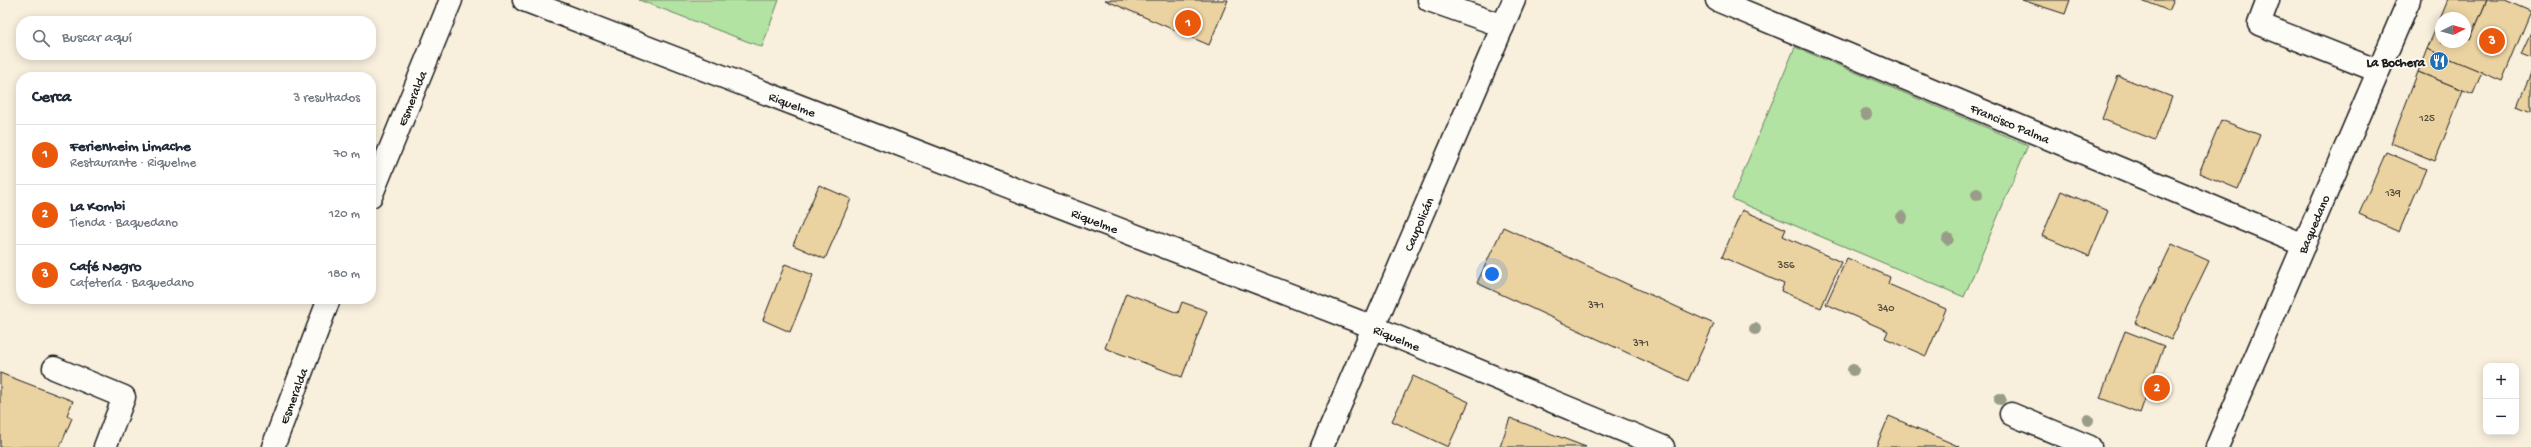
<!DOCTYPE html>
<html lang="es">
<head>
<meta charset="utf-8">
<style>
	body { margin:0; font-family:"Gochi Hand",sans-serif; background:#f6f6f7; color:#1f2937 }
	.controls { position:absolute; right:12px; bottom:12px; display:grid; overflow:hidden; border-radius:8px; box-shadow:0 2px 10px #0003 }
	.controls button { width:36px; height:36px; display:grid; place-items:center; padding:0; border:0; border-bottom:1px solid #e0e1e3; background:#fff; color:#1f2937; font:20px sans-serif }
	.compass { position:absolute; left:2435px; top:12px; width:36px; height:36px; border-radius:50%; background:#fff; box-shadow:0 2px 10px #0003; rotate:85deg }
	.you { position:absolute; left:1492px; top:274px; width:14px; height:14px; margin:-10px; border:3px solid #fff; border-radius:50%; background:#1a73e8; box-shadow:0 0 0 6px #1a73e833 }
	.badge { display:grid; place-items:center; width:26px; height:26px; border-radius:50%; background:#ea580c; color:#fff; font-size:13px; font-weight:700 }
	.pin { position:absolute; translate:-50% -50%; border:2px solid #fff; box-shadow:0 1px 4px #0006 }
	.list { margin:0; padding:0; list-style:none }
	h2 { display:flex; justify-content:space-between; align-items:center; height:52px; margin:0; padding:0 16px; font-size:17px }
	h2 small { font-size:13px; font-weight:400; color:#747a83 }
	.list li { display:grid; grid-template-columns:26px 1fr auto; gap:12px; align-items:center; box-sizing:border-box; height:60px; padding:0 16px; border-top:1px solid #e0e1e3 }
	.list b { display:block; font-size:15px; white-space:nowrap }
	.list p { margin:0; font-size:13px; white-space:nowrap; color:#747a83 }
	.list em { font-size:13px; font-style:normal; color:#747a83 }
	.icon { flex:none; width:22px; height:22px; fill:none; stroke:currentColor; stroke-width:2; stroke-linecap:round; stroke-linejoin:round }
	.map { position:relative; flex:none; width:2531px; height:447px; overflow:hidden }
	.search { position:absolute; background:#fff; box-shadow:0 2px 10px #0003; left:16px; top:16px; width:360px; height:44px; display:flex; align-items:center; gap:10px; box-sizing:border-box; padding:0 14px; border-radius:16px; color:#747a83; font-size:15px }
	.panel { position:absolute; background:#fff; box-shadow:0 2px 10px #0003; left:16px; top:72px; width:360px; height:232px; border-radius:16px }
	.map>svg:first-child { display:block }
	.green { fill:#b2e3a2; stroke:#67805f }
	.building { fill:#ebd2a1; stroke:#1c1c1c }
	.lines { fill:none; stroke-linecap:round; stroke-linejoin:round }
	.lane-casing { stroke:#1c1c1c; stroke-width:25 }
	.street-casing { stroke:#1c1c1c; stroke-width:25 }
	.secondary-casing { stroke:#1c1c1c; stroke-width:25 }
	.lane { stroke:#fdfcf7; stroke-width:22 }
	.street { stroke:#fdfcf7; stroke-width:22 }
	.secondary { stroke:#fdfcf7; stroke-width:22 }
	.tree { fill:#989c89 }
	.labels { text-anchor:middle; stroke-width:3.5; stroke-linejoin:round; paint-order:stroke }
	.number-label { font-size:11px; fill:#504a3d }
	.poi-label { font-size:13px; font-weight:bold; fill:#1c1c1c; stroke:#fdfcf7; text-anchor:end }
	.street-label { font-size:13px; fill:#1c1c1c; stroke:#fdfcf7 }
</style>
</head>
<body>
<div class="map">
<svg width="2531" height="447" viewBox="0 0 2531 447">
	<rect width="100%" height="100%" fill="#f8efdd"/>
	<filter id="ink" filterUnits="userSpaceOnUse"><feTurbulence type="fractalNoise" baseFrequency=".025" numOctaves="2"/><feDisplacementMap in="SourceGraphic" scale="8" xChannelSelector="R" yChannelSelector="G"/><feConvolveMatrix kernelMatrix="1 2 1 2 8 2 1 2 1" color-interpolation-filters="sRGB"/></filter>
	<g filter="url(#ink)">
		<g class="green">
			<path d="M639 0H779L762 47Z"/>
			<path d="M1795 47 2028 145 1964 297 1732 199Z"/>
		</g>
		<g class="building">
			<path d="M1105 0H1228L1209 45Z"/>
			<path d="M2022 0H2070L2065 14Z"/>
			<path d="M2142 0H2174L2169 11Z"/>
			<path d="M2448 0H2487L2470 40 2465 38V18H2441V28L2437 26Z"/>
			<path d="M2487 0H2505L2531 11 2502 81 2427 49 2437 26 2441 28V42H2465V38L2470 40Z"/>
			<path d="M2531 32V58L2521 54Z"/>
			<path d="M2427 49 2482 72 2473 94 2418 72Z"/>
			<path d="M2418 72 2463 90 2435 161 2391 143Z"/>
			<path d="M2531 73V112L2517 106Z"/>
			<path d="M2118 76 2172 97 2155 140 2102 119Z"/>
			<path d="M2221 120 2260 135 2238 189 2199 173Z"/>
			<path d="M2386 152 2426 169 2399 232 2359 214Z"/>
			<path d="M819 185 851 199 825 259 793 245Z"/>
			<path d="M2061 191 2108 211 2089 256 2042 236Z"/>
			<path d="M1742 210 1786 229 1783 236 1841 262 1821 308 1781 291 1784 284 1722 257Z"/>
			<path d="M1503 227 1714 324 1688 381 1477 283Z"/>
			<path d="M2172 244 2209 261 2171 340 2135 323Z"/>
			<path d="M1847 258 1890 277 1888 284 1946 309 1926 356 1885 338 1888 331 1826 304Z"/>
			<path d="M785 264 813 275 790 332 763 320Z"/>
			<path d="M1126 293 1178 313 1182 302 1207 311 1182 377 1105 348Z"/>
			<path d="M2125 331 2164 346 2140 413 2100 398Z"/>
			<path d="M0 373 73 401 67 415 72 418 60 447H0Z"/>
			<path d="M1413 376 1469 402 1448 447 1392 421Z"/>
			<path d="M1889 416 1960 447H1876Z"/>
			<path d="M1510 418 1586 447H1500Z"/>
		</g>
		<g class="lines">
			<g class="lane-casing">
				<g id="lane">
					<path d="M1429 0 1503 26"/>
					<path d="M2268 0 2259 24 2378 71"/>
					<path d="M54 368 124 397 105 447"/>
				</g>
			</g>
			<g class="street-casing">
				<g id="street">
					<path id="s1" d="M524 0 1373 327 1663 447"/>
					<path id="s2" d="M1717 0 2304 245"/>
					<path id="s3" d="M371 196 451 0"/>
					<path d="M2011 414 2090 447"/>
					<path id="s4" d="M273 447 329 299"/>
					<path id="s5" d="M2217 447 2409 0"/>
				</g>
			</g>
			<g class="secondary-casing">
				<g id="secondary">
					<path id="s6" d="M1322 447 1514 0"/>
				</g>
			</g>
			<use href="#lane" class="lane"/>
			<use href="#street" class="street"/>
			<use href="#secondary" class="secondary"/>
		</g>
		<g class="tree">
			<circle cx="1866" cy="114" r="6"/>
			<circle cx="1977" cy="194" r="6"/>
			<circle cx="1902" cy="217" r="6"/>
			<circle cx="1948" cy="239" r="6"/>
			<circle cx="1755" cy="329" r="6"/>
			<circle cx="1853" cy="370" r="6"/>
			<circle cx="2000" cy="399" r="6"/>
			<circle cx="2088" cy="420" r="6"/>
		</g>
	</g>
	<defs>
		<g id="restaurant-disc" transform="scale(1)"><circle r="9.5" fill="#1f6fb2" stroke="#fdfcf7"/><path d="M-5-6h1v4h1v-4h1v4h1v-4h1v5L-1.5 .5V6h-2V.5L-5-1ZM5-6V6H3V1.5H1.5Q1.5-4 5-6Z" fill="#fff"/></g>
	</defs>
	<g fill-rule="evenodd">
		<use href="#restaurant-disc" x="2439" y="61"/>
	</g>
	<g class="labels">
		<g class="number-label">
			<text x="2427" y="121">125</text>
			<text x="2393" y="196">139</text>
			<text x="1786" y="268">356</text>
			<text x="1596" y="308">371</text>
			<text x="1886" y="311">340</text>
			<text x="1641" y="346">371</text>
		</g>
		<g class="poi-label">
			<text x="2425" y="66">La Bochera</text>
		</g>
		<g class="street-label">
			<text dy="5" stroke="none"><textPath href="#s3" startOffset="106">Esmeralda</textPath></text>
			<text dy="5" stroke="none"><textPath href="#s1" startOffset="288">Riquelme</textPath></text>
			<text dy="5" stroke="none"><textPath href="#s2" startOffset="318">Francisco Palma</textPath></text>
			<text dy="5" stroke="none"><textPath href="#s1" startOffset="612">Riquelme</textPath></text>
			<text dy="5" stroke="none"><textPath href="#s6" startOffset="243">Caupolicán</textPath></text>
			<text dy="5" stroke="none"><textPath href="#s5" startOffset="243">Baquedano</textPath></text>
			<text dy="5" stroke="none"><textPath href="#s1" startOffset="936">Riquelme</textPath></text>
			<text dy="5" stroke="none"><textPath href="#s4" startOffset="55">Esmeralda</textPath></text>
		</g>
	</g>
</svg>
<div class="controls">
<button>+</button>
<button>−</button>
</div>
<svg class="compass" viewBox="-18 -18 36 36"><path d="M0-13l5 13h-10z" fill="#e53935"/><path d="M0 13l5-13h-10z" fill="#747a83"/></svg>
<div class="you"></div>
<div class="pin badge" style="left:1188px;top:23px">1</div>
<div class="pin badge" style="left:2157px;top:388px">2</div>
<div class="pin badge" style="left:2492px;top:41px">3</div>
<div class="search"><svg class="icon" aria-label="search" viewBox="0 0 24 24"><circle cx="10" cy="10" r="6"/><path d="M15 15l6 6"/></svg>Buscar aquí</div>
<section class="panel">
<h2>Cerca<small>3 resultados</small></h2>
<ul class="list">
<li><span class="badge">1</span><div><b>Ferienheim Limache</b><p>Restaurante · Riquelme</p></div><em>70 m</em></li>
<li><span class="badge">2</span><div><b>La Kombi</b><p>Tienda · Baquedano</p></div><em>120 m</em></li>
<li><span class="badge">3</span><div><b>Café Negro</b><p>Cafetería · Baquedano</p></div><em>180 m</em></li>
</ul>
</section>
</div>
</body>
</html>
